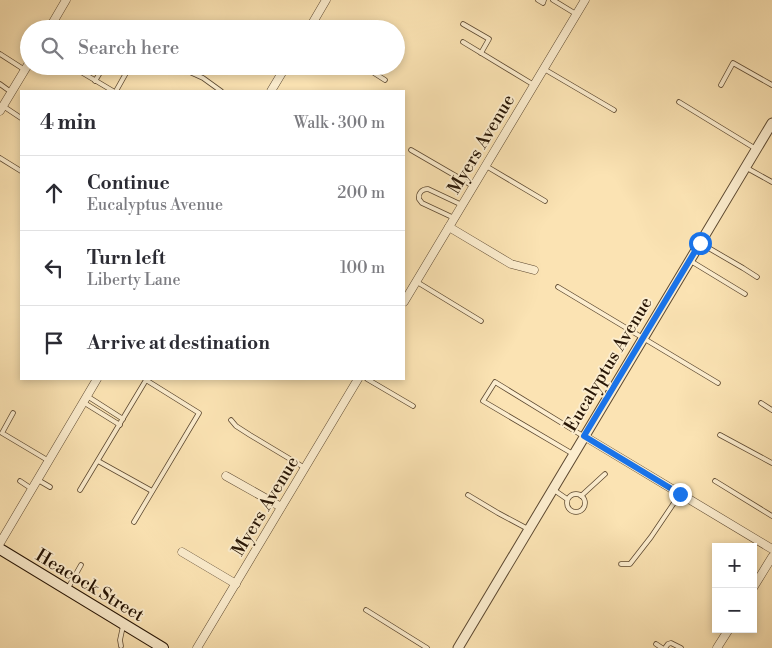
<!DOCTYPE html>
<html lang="en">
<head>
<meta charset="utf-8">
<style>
	body { margin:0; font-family:"Libre Bodoni",serif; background:#f7f7f7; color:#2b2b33 }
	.controls { position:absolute; right:15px; bottom:15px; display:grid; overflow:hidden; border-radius:0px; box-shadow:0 2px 8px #0003 }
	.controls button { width:45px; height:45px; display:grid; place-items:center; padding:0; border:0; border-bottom:1px solid #e1e1e2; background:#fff; color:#2b2b33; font:25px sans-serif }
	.stop { position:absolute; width:15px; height:15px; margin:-11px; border:4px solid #1a73e8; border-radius:50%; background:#fff }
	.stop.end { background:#1a73e8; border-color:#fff; box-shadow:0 1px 5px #0008 }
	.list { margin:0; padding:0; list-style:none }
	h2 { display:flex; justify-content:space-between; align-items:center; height:65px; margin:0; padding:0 20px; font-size:21px }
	h2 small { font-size:16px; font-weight:400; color:#7c7c81 }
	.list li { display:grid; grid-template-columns:32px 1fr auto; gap:15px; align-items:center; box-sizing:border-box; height:75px; padding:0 20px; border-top:1px solid #e1e1e2 }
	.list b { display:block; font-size:19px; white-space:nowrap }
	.list p { margin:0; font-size:16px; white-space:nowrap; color:#7c7c81 }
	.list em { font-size:16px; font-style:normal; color:#7c7c81 }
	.icon { flex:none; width:28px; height:28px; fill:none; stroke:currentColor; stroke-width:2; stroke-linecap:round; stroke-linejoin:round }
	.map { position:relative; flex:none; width:772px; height:648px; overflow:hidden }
	.search { position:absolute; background:#fff; box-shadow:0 2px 8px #0003; left:20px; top:20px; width:385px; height:55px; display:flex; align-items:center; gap:12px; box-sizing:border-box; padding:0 18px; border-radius:28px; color:#7c7c81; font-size:19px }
	.panel { position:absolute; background:#fff; box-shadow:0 2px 8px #0003; left:20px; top:90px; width:385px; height:290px; border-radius:0px }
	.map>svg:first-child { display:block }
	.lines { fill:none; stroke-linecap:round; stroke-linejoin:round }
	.service-casing { stroke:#5d4931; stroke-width:5.5 }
	.minor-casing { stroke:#5d4931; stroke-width:9 }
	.tertiary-casing { stroke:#5d4931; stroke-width:11 }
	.secondary-casing { stroke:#281606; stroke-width:12 }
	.service { stroke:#fcedce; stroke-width:4 }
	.minor { stroke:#fcedce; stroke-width:8 }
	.tertiary { stroke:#fcedce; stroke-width:9 }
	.secondary { stroke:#fcedce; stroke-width:10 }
	.route { stroke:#1a73e8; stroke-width:6 }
	.labels { text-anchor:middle; stroke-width:4; stroke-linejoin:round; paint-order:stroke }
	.street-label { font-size:18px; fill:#281606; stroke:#fcedce }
</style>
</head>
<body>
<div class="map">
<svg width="772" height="648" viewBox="0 0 772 648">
	<rect width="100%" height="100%" fill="#fbe3b3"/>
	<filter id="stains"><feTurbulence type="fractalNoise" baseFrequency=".004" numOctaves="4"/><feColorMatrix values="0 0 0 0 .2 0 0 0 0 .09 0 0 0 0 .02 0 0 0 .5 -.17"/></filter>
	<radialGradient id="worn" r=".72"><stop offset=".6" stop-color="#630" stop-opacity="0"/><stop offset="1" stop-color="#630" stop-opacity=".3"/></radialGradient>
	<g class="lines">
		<g class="service-casing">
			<g id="service">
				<path d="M538 0 543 3 544 0"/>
				<path d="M553 0 576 14"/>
				<path d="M463 24 489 39 481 53"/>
				<path d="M463 42 534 85"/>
				<path d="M0 54 25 70"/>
				<path d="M71 66 113 91"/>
				<path d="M363 66 385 80"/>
				<path d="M181 68 203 78 221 91"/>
				<path d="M544 69 614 110"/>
				<path d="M95 81 104 66"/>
				<path d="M0 84 11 92"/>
				<path d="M721 85 733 63 772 85"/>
				<path d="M116 91 130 66"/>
				<path d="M679 102 756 149"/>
				<path d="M3 106 21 118"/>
				<path d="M411 150 473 186"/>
				<path d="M0 158 21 171"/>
				<path d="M486 166 545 201"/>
				<path d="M745 167 772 182"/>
				<path d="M454 218 422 203 419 199C418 193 422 189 428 189L462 205"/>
				<path d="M700 243 743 268 757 277"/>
				<path d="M689 260 745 294"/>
				<path d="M417 282 481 321"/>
				<path d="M558 287 718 383"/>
				<path d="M367 379 413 406"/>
				<path d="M87 396 123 419"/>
				<path d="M83 402 120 425"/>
				<path d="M761 403 772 410"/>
				<path d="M13 413 2 433 49 461"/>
				<path d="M231 420 236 426 250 435 305 468"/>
				<path d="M720 435 772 463"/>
				<path d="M573 454 483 401 495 382 583 436"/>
				<path d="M98 461 152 491"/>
				<path d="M38 480 50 487"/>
				<path d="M20 481 32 489"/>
				<path d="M715 481 772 516"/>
				<path d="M80 490 146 380 199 413 134 522"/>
				<path d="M554 490 567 499"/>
				<circle cx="576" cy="503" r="9"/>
				<path d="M468 495 498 513 528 529"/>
				<path d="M581 496 605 474"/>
				<path d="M621 564H630L651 537 680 494"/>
				<path d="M68 588 81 565"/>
				<path d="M366 610 427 648"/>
				<path d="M656 644 662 648"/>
				<path d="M121 646 120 640 123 626"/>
				<path d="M665 648 668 644 671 643 681 648"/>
			</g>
		</g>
		<g class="minor-casing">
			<g id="minor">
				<path d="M49 29 66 0"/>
				<path d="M309 29 326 0"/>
				<path d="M271 91 286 66"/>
				<path d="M0 111 29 63"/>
				<path d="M449 227 511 264 534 270"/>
				<path d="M404 302 585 0"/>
				<path d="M584 436 772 549"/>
				<path d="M226 476 281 507"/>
				<path d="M0 543 97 379"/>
				<path d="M182 552 236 584"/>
				<path d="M753 588 772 557"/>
				<path d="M197 648 358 379"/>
				<path d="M717 648 729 629"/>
			</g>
		</g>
		<g class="tertiary-casing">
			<path id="tertiary" d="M458 648 772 123"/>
		</g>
		<g class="secondary-casing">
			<path id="secondary" d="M0 549 163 648"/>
		</g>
		<use href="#service" class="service"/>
		<use href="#minor" class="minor"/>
		<use href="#tertiary" class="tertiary"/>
		<use href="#secondary" class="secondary"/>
	</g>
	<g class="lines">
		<path class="route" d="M680 494 584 436 700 243"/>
	</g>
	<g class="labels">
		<g class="street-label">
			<text transform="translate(481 144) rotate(-59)" y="6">Myers Avenue</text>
			<text transform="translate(608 364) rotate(-59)" y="6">Eucalyptus Avenue</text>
			<text transform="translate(265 506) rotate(-59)" y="6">Myers Avenue</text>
			<text transform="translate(90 585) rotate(31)" y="6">Heacock Street</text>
		</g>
	</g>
	<rect width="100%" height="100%" filter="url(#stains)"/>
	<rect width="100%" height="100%" fill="url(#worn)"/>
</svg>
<div class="controls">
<button>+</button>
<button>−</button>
</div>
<div class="stop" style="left:700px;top:243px"></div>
<div class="stop end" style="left:680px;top:494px"></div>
<div class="search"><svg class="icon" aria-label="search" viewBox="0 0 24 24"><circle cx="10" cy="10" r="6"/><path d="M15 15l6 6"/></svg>Search here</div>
<section class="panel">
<h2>4 min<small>Walk · 300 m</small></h2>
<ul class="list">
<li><svg class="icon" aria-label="ahead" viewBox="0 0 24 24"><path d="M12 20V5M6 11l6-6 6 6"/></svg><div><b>Continue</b><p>Eucalyptus Avenue</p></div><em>200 m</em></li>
<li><svg class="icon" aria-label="left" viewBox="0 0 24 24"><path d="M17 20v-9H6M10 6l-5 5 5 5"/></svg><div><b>Turn left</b><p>Liberty Lane</p></div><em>100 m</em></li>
<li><svg class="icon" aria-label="arrive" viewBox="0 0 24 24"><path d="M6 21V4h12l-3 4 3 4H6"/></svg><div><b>Arrive at destination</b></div></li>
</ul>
</section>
</div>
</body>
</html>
